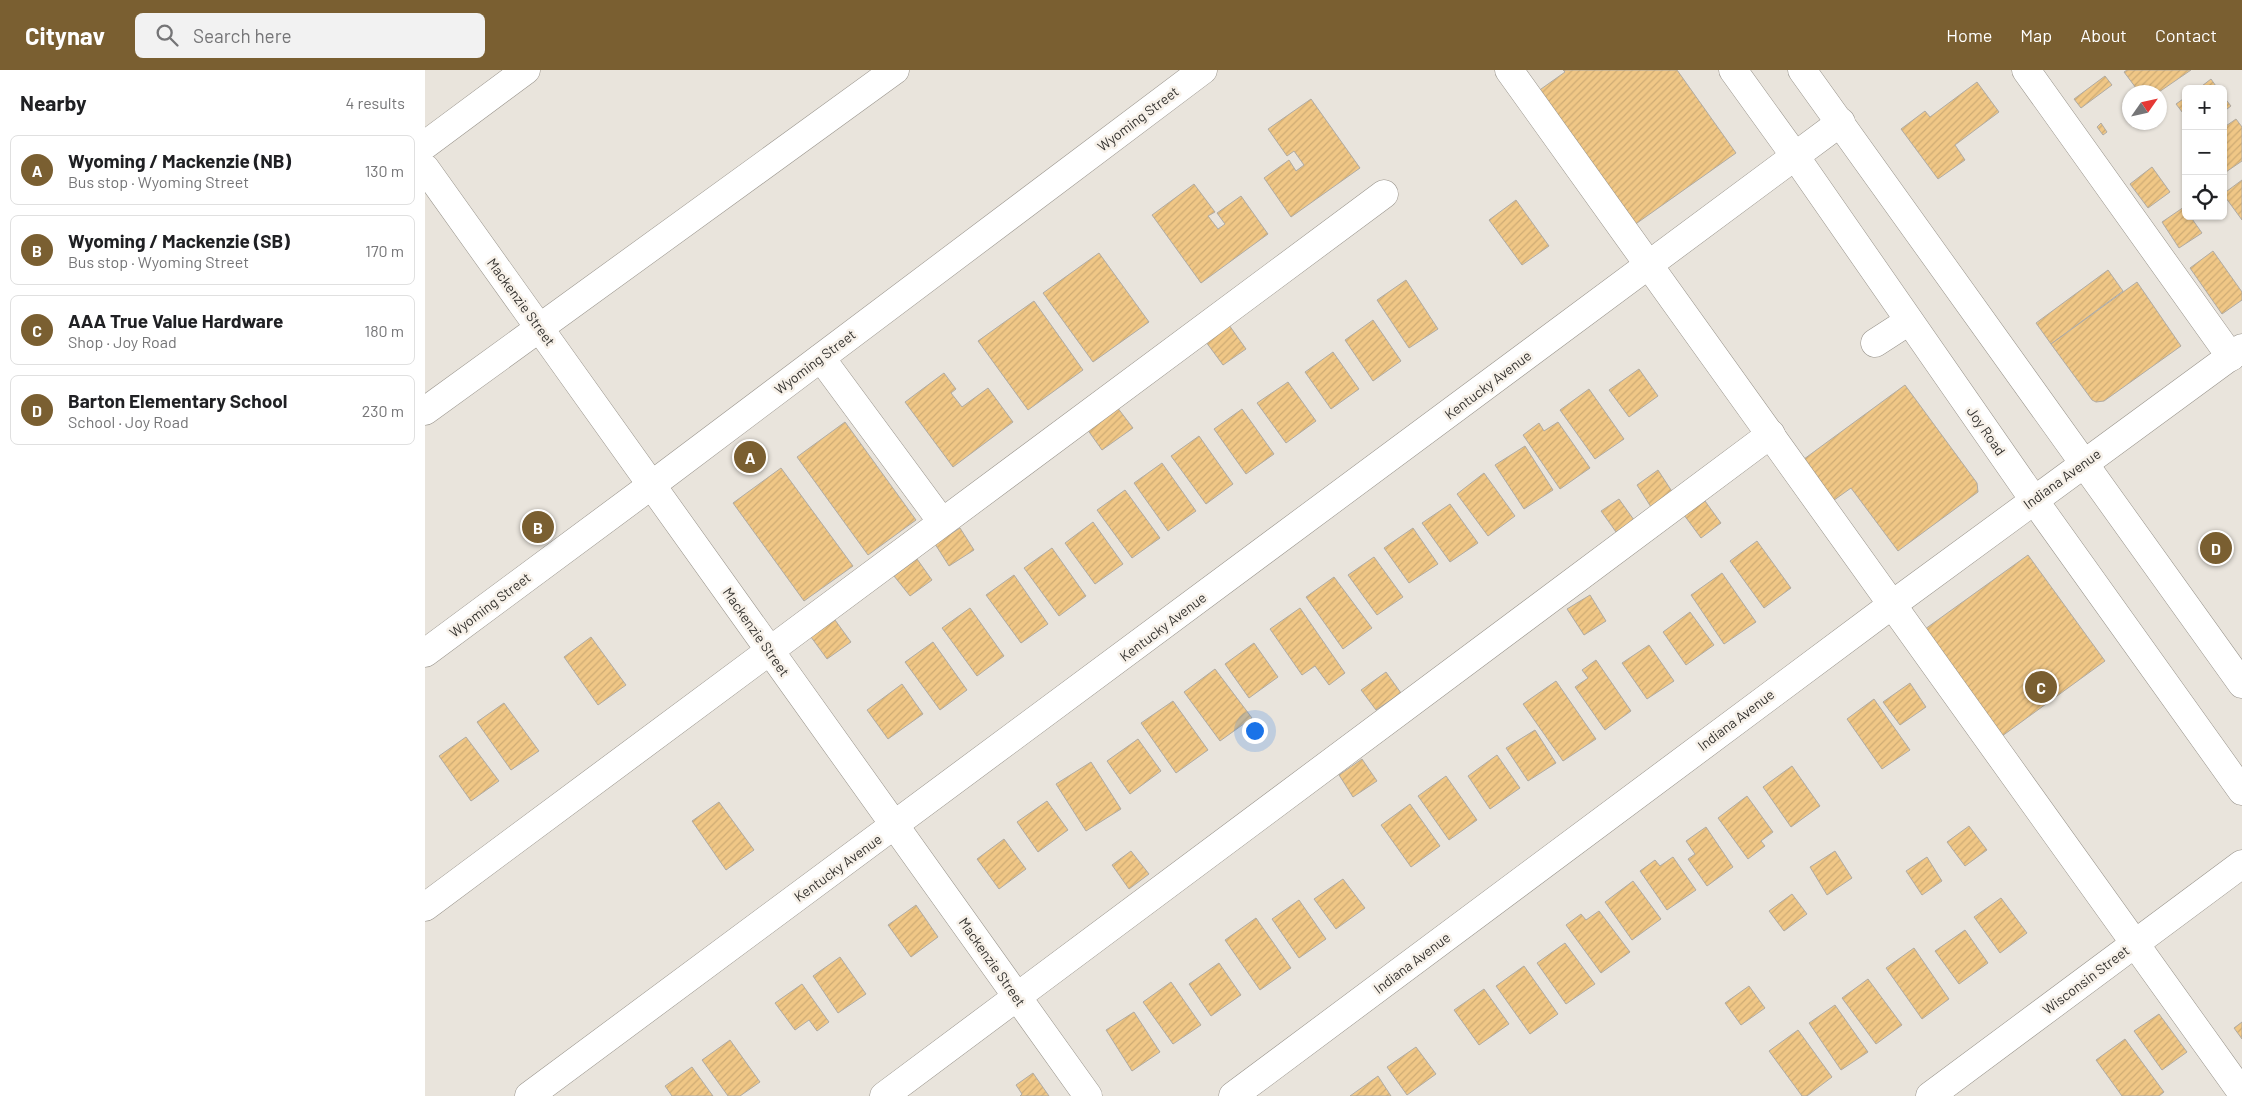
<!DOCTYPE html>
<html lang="en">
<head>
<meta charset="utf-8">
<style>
	body { margin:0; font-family:Barlow,sans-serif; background:#f2f2f2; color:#202124 }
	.controls { position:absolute; right:15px; top:15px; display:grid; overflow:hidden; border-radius:8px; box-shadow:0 1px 4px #0004 }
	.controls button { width:45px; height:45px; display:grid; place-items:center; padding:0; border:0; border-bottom:1px solid #e0e0e0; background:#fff; color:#202124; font:25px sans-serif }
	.compass { position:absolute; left:1697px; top:15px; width:45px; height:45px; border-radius:50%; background:#fff; box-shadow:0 1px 4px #0004; rotate:56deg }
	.you { position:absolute; left:829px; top:660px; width:18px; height:18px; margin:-12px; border:4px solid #fff; border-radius:50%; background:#1a73e8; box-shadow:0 0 0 8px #1a73e833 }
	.badge { display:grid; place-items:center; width:32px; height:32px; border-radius:50%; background:#7a5f31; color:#fff; font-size:16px; font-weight:700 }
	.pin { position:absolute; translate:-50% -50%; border:2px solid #fff; box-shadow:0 1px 5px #0006 }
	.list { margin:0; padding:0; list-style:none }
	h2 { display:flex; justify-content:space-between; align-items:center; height:65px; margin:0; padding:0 20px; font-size:21px }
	h2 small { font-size:16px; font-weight:400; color:#757577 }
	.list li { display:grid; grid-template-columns:32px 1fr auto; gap:15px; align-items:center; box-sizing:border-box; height:70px; margin:0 10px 10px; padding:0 10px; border:1px solid #e0e0e0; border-radius:8px }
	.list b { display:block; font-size:19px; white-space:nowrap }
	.list p { margin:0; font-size:16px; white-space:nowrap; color:#757577 }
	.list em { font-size:16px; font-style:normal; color:#757577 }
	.icon { flex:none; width:28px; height:28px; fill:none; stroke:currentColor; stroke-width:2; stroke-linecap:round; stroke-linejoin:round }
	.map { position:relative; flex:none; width:1817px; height:1026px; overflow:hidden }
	header { display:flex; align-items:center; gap:30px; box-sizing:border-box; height:70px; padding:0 25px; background:#7a5f31; color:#fff }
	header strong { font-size:24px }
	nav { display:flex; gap:28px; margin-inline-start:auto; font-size:18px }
	.search { width:350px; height:45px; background:#f2f2f2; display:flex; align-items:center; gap:12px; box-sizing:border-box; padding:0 18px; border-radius:8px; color:#757577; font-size:19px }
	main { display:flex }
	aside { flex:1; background:#fff }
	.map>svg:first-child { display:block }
	.building { fill:url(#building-hatch); stroke:#b0aba3 }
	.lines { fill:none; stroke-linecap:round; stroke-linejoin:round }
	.minor-casing { stroke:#99948c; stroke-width:29 }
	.minor { stroke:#fff; stroke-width:28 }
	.labels { text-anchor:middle; stroke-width:5; stroke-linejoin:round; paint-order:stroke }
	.street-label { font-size:14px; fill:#353330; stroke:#f7f1e9 }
</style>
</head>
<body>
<header>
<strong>Citynav</strong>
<div class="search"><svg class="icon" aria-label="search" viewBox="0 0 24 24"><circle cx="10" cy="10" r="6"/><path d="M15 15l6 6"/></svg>Search here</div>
<nav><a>Home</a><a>Map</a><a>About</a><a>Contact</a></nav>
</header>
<main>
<aside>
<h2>Nearby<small>4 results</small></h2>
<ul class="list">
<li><span class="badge">A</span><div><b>Wyoming / Mackenzie (NB)</b><p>Bus stop · Wyoming Street</p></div><em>130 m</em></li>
<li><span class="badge">B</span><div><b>Wyoming / Mackenzie (SB)</b><p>Bus stop · Wyoming Street</p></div><em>170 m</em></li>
<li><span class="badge">C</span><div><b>AAA True Value Hardware</b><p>Shop · Joy Road</p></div><em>180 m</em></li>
<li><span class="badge">D</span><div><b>Barton Elementary School</b><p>School · Joy Road</p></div><em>230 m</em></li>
</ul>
</aside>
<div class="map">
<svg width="1817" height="1026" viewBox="0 0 1817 1026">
	<defs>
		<pattern id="building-hatch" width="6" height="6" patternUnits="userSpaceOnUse" patternTransform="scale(1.25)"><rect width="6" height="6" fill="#f0c786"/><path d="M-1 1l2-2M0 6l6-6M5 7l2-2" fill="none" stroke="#ceab74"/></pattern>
	</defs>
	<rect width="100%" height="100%" fill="#e9e4dc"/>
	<g class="building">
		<path d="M1138 0H1252L1311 83 1205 158 1109 24 1140 2Z"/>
		<path d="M1702 0H1766L1734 22H1714L1699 2Z"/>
		<path d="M1680 6 1687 15 1656 38 1649 29Z"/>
		<path d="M1786 9 1793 19H1773Z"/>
		<path d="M1552 12 1574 42 1530 75 1540 90 1513 109 1476 59 1500 41 1505 47Z"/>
		<path d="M1798 26 1806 36 1798 42Z"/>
		<path d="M1761 27V47L1751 34Z"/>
		<path d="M886 29 935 98 866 147 839 108 864 90 871 101 879 95 869 81 862 86 843 59Z"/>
		<path d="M1811 49 1817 57V91L1798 104V58Z"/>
		<path d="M1676 53 1682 62 1678 65 1672 57Z"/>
		<path d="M1727 97 1745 122 1723 138 1705 114Z"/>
		<path d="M1817 110V150L1798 124Z"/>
		<path d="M769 114 790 142 783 146 793 159 800 154 792 143 816 126 843 164 776 213 727 145Z"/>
		<path d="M1091 130 1124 176 1097 195 1064 150Z"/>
		<path d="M1759 137 1761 146H1765L1777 163 1754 178 1737 152Z"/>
		<path d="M1788 181 1817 222V230L1797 244 1765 198Z"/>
		<path d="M674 183 724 252 668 292 618 223Z"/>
		<path d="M1683 200 1698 221 1626 274 1611 253Z"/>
		<path d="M981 210 1013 259 984 278 952 230Z"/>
		<path d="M1712 212 1756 276 1679 331 1671 332 1667 330 1626 274Z"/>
		<path d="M609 231 658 300 603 340 553 271Z"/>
		<path d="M948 250 976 291 948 311 920 270Z"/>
		<path d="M804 255 821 279 798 295 781 272Z"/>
		<path d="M908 282 934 319 906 339 880 302Z"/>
		<path d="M1214 299 1233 326 1204 347 1184 320Z"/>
		<path d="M519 303 531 319 526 323 537 337 563 318 588 352 528 397 480 332Z"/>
		<path d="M863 312 891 351 861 373 832 333Z"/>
		<path d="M1480 315 1552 413 1553 422 1473 481 1426 418 1405 433 1375 392Z"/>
		<path d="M1164 319 1199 369 1170 389 1135 340Z"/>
		<path d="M692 337 708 358 677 380 662 359Z"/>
		<path d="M817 339 849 384 821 404 789 359Z"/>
		<path d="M420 352 491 450 443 485 372 387Z"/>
		<path d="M1133 352 1165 398 1135 419 1098 365 1114 353 1119 361Z"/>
		<path d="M774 366 808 414 781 434 746 386Z"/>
		<path d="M1100 376 1128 420 1099 439 1070 395Z"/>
		<path d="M737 393 771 441 743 461 709 413Z"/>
		<path d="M356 398 428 496 379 531 308 433Z"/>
		<path d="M1233 400 1248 423 1226 437 1212 415Z"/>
		<path d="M1059 403 1090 446 1063 466 1032 424Z"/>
		<path d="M700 420 735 468 707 488 672 440Z"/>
		<path d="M1194 429 1209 450 1191 462 1176 441Z"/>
		<path d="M1280 431 1296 453 1276 468 1259 445Z"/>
		<path d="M1025 434 1053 473 1025 492 997 453Z"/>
		<path d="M668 452 698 494 670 514 640 473Z"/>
		<path d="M535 458 549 480 524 496 510 474Z"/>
		<path d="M988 458 1013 494 984 513 959 478Z"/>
		<path d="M1332 471 1366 518 1339 538 1305 491Z"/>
		<path d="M627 478 661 526 634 546 599 498Z"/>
		<path d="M1603 485 1680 591 1573 669 1496 562Z"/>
		<path d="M949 487 978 527 952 545 923 505Z"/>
		<path d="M492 489 507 510 485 526 469 506Z"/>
		<path d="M1297 503 1331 552 1299 574 1266 525Z"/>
		<path d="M589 505 623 554 596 573 561 525Z"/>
		<path d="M909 507 947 558 918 579 881 527Z"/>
		<path d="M1165 525 1181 551 1159 565 1142 539Z"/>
		<path d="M545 538 579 586 552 606 517 558Z"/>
		<path d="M875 538 920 603 904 615 890 596 877 605 845 559Z"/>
		<path d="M1265 542 1289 575 1261 595 1238 562Z"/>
		<path d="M410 550 426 572 402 589 386 567Z"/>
		<path d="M166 567 201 615 173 635 139 587Z"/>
		<path d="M508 572 542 620 515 640 480 592Z"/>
		<path d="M829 573 853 607 824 628 800 594Z"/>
		<path d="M1224 575 1249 611 1222 629 1197 593Z"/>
		<path d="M1171 590 1206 641 1180 660 1150 617 1163 608 1157 600Z"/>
		<path d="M790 599 827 648 795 671 759 622Z"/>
		<path d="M961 602 976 623 951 640 936 620Z"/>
		<path d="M1131 611 1171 669 1138 691 1098 634Z"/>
		<path d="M1485 613 1501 637 1475 655 1458 632Z"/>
		<path d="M477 614 498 644 463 669 442 640Z"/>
		<path d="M1449 629 1485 680 1457 699 1422 649Z"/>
		<path d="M748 631 783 680 751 703 716 653Z"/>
		<path d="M79 633 114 681 86 700 52 652Z"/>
		<path d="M1110 660 1131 693 1103 711 1081 678Z"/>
		<path d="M41 667 74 711 46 731 14 686Z"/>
		<path d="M713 669 736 701 705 724 682 691Z"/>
		<path d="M1072 685 1095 718 1065 739 1043 706Z"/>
		<path d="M937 689 952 711 928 727 914 705Z"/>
		<path d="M666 692 696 739 661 761 631 714Z"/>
		<path d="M1367 696 1395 736 1366 757 1338 717Z"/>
		<path d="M1021 706 1052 750 1024 770 993 726Z"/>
		<path d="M1322 726 1348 762 1336 771 1340 776 1323 789 1293 748Z"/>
		<path d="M622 731 643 760 613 782 592 752Z"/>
		<path d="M294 732 329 780 301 800 267 751Z"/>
		<path d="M985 734 1015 776 986 797 956 755Z"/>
		<path d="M1544 756 1562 780 1540 796 1522 772Z"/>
		<path d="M1281 757 1308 797 1282 816 1263 789 1270 784 1261 771Z"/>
		<path d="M579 769 601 799 574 819 552 789Z"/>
		<path d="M706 781 724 804 704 819 687 795Z"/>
		<path d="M1410 781 1427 808 1402 825 1385 797Z"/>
		<path d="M1248 787 1271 820 1242 840 1215 801 1230 790 1235 796Z"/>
		<path d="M1502 787 1517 811 1497 825 1481 801Z"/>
		<path d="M918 809 940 838 911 859 889 829Z"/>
		<path d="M1208 811 1236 849 1207 870 1180 832Z"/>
		<path d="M1367 824 1382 844 1359 861 1344 841Z"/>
		<path d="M1576 828 1602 863 1575 883 1549 847Z"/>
		<path d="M874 830 901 869 874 888 847 849Z"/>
		<path d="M491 835 513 867 486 887 463 855Z"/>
		<path d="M1174 841 1205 882 1176 903 1141 855 1156 844 1161 850Z"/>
		<path d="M831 848 866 898 835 920 800 870Z"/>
		<path d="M1540 860 1563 893 1534 914 1510 881Z"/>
		<path d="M1140 873 1170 914 1141 934 1112 893Z"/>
		<path d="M1489 878 1524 929 1497 949 1461 898Z"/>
		<path d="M415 887 441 924 413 943 388 906Z"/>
		<path d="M794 893 816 925 786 946 764 914Z"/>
		<path d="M1099 896 1133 944 1105 964 1071 916Z"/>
		<path d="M1443 909 1477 955 1451 974 1417 928Z"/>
		<path d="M746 912 776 955 748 974 718 932Z"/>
		<path d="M377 914 404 952 392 961 384 950 370 960 350 933Z"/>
		<path d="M1324 916 1340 938 1316 955 1300 933Z"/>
		<path d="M1059 919 1084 954 1054 975 1029 940Z"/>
		<path d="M1410 935 1443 982 1416 1000 1384 953Z"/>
		<path d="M709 942 735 982 707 1001 681 960Z"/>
		<path d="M1734 944 1762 982 1737 1000 1709 961Z"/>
		<path d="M1817 952V969L1809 958Z"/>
		<path d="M1373 960 1407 1007 1382 1026H1377L1344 981Z"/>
		<path d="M1700 969 1739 1022 1734 1026H1697L1671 990Z"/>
		<path d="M305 970 335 1012 315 1026H303L277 990Z"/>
		<path d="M991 977 1011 1004 982 1025 962 997Z"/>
		<path d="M267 997 288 1026H247L240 1016Z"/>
		<path d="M608 1003 624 1026H595L597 1024 591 1015Z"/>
		<path d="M953 1006 966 1026H925Z"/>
	</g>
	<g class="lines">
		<g class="minor-casing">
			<g id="minor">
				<path d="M1084 0 1817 1023"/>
				<path d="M1308 0 1370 86 1609 430 1817 721"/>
				<path d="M1377 0 1817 614"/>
				<path d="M1601 0 1806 287"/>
				<path d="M0 75 101 0"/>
				<path d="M0 98 663 1026"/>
				<path d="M1450 273 1484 251"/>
				<path d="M396 288 517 452"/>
				<path d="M0 341 470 0"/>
				<path d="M0 583 228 414 778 0"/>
				<path d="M0 837 959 124"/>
				<path d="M104 1026 1416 52"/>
				<path d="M459 1026 1346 364"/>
				<path d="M808 1026 1468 534 1817 278"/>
				<path d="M1505 1026 1817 794"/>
			</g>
		</g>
		<use href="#minor" class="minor"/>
	</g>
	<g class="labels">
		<g class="street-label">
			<text transform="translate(713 49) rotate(-37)" y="5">Wyoming Street</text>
			<text transform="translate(96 232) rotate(54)" y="5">Mackenzie Street</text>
			<text transform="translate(390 292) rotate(-37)" y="5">Wyoming Street</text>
			<text transform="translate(1063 315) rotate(-37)" y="5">Kentucky Avenue</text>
			<text transform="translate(1561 361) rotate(55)" y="5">Joy Road</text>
			<text transform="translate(1637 409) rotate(-36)" y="5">Indiana Avenue</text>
			<text transform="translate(65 535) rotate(-37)" y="5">Wyoming Street</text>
			<text transform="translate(738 557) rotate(-37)" y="5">Kentucky Avenue</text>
			<text transform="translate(331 562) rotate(55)" y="5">Mackenzie Street</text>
			<text transform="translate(1311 650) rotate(-37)" y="5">Indiana Avenue</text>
			<text transform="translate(413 798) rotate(-36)" y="5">Kentucky Avenue</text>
			<text transform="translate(567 892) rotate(55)" y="5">Mackenzie Street</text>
			<text transform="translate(987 893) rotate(-37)" y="5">Indiana Avenue</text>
			<text transform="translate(1661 910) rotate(-37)" y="5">Wisconsin Street</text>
		</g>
	</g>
</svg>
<div class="controls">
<button>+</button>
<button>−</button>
<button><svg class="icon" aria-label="locate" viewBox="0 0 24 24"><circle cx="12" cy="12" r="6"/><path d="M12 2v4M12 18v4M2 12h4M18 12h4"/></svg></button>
</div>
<svg class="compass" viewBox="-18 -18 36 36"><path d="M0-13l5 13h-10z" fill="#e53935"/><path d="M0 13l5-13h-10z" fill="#757577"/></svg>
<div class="you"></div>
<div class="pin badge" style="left:325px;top:387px">A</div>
<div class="pin badge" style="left:113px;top:457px">B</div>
<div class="pin badge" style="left:1616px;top:617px">C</div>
<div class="pin badge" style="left:1791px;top:478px">D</div>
</div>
</main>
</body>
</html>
